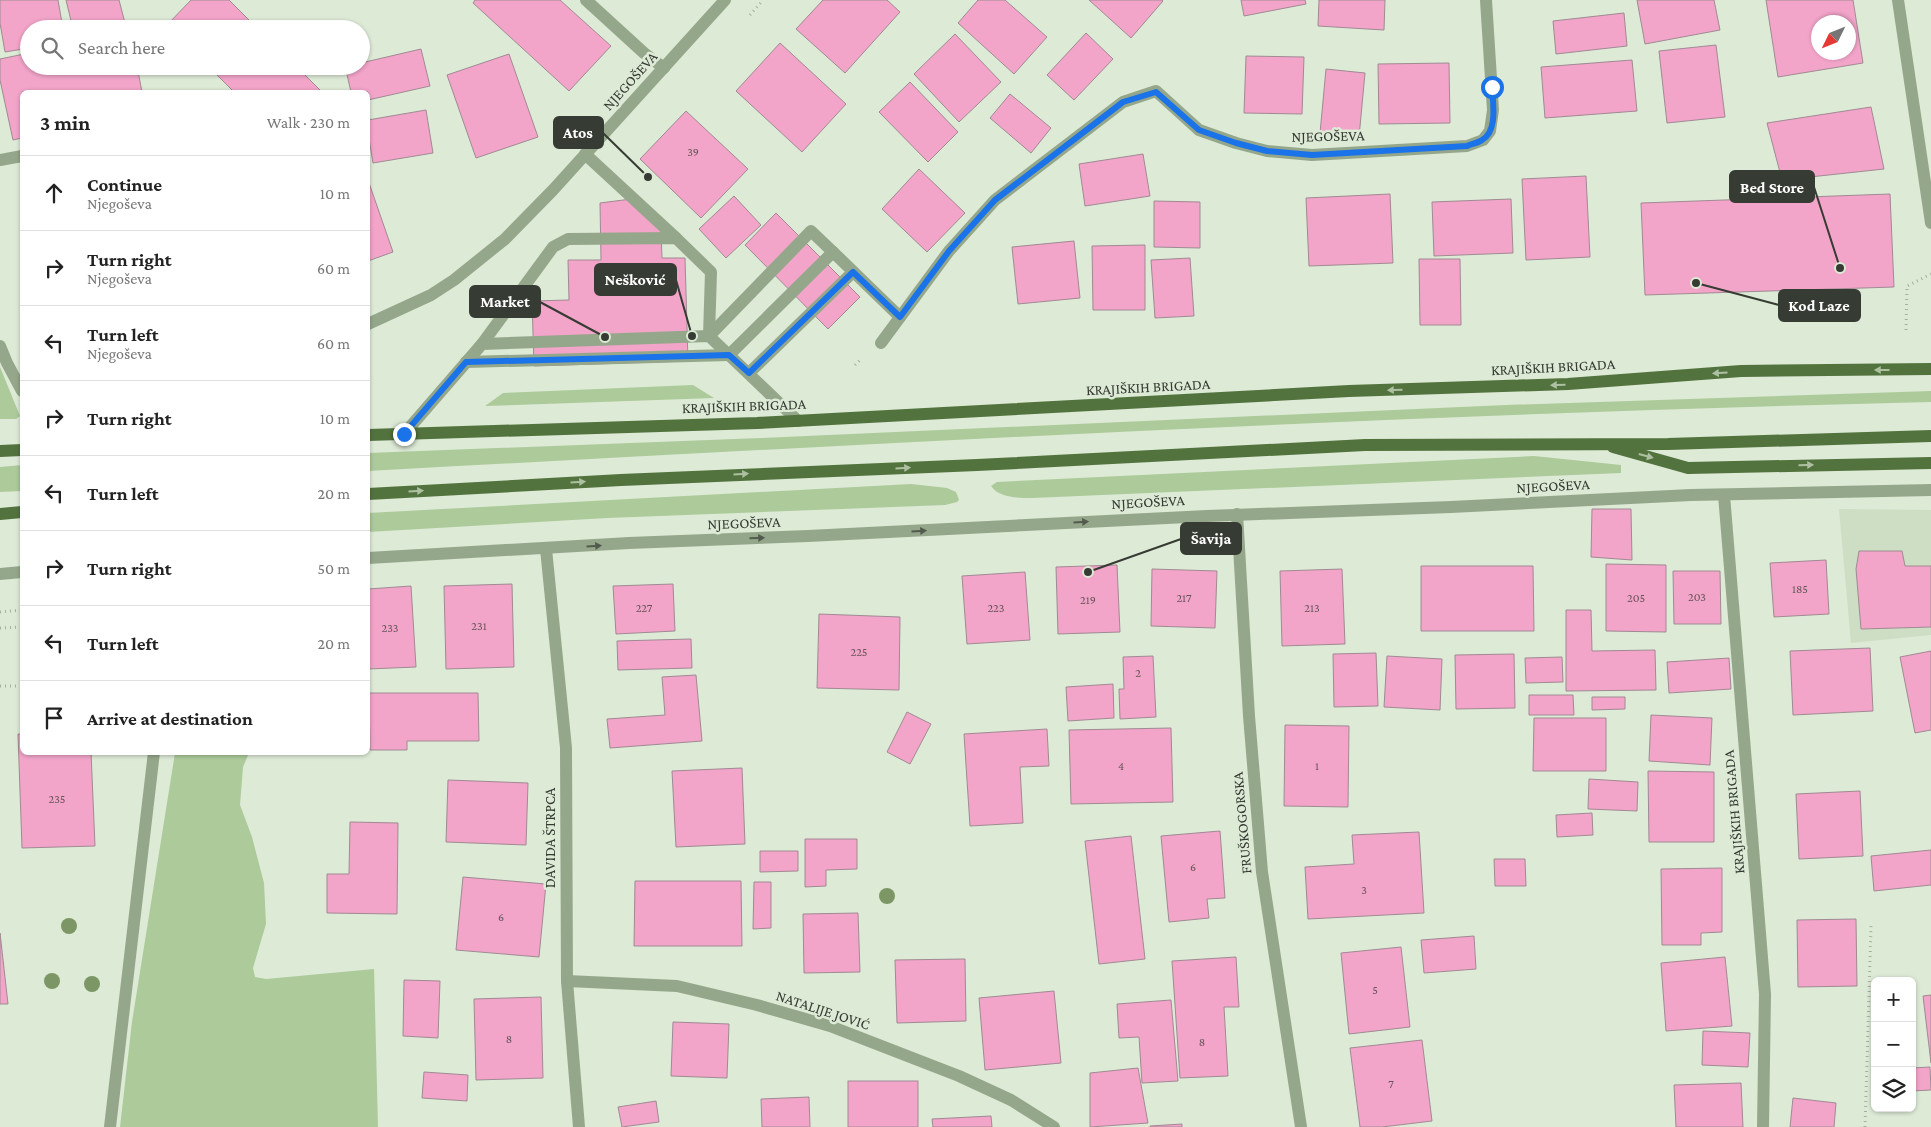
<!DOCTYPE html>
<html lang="en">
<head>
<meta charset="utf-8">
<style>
	body { margin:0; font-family:"Crimson Pro",serif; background:#f6f6f6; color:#222 }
	.controls { position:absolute; right:15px; bottom:15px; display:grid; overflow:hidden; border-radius:8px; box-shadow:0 1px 4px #0004 }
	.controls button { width:45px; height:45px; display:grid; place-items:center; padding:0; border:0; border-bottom:1px solid #e0e0e0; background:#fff; color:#222; font:25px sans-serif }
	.compass { position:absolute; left:1811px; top:15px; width:45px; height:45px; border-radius:50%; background:#fff; box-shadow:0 1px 4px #0004; rotate:227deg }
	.stop { position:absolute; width:15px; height:15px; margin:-11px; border:4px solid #1a73e8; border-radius:50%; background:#fff }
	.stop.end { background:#1a73e8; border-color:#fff; box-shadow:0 1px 5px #0008 }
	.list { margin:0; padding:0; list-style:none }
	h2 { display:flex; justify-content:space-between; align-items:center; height:65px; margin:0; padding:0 20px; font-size:21px }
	h2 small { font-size:16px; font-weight:400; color:#767676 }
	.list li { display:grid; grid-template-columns:32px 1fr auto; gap:15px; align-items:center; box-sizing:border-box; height:75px; padding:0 20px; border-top:1px solid #e0e0e0 }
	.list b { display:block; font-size:19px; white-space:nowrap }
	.list p { margin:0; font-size:16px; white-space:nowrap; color:#767676 }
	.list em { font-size:16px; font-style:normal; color:#767676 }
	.icon { flex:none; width:28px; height:28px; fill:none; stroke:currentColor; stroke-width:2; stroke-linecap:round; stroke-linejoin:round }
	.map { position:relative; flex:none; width:1931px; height:1127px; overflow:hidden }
	.search { position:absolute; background:#fff; box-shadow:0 1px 4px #0004; left:20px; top:20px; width:350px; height:55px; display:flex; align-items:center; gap:12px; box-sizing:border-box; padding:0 18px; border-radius:28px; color:#767676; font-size:19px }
	.panel { position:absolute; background:#fff; box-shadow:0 1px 4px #0004; left:20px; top:90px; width:350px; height:665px; border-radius:8px }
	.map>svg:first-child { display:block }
	.built { fill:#cedec4 }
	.green { fill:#acca9a }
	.building { fill:#f2a4c9; stroke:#a08a93; fill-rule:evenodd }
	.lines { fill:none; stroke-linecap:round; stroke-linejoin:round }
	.path { stroke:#a6b0a0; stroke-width:3; stroke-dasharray:1 4; stroke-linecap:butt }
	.lane { stroke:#95a78b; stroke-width:12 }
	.street { stroke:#95a78b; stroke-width:12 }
	.primary { stroke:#53733e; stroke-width:12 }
	.tree { fill:#7c9665 }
	.oneway { fill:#adc0a1 }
	.oneway2 { fill:#525b4d }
	.route { stroke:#1a73e8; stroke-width:6 }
	.labels { text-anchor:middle; stroke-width:5; stroke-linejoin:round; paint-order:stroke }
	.number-label { font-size:12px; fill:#655558 }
	.street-label { font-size:15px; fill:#363b33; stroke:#ddead6 }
	.leader { fill:none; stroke:#363b33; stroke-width:2 }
	.callout-dot { fill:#363b33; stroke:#ddead6; stroke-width:2 }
	.callout { fill:#363b33; stroke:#363b33; stroke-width:2 }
	.callout-label { font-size:16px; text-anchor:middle; font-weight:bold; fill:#fff }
</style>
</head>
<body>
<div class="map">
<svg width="1931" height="1127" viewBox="0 0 1931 1127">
	<rect width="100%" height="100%" fill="#ddead6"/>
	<path class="built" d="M1839 509 1931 510V635L1851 643Z"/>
	<g class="green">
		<path d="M0 367 20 416 16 419H0Z"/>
		<path d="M693 385 714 398 485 406 503 393Z"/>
		<path d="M1931 391V402C1410 414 888 443 368 471V453L761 438 1506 405Z"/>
		<path d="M1534 456 1621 465V473L1032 498C1019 498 999 498 991 486L997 482Z"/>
		<path d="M22 465V491L0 492V467Z"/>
		<path d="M911 484 947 488 956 492 959 500 957 502 945 505 607 518 368 532V513Z"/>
		<path d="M175 753H249L243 767 240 805 252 837 264 883 266 924 253 968 255 977 266 979 374 969 378 1127H120L132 1022Z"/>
	</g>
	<g class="building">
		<path d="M0 0H58L63 29H29V48L5 52 0 23Z"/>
		<path d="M66 0H119L125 23 101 29H73Z"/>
		<path d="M191 0H229L258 29H170L167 25Z"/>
		<path d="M475 0H560L611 46 569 91 473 3Z"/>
		<path d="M823 0H887L900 12 845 73 796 29Z"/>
		<path d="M978 0H1005L1047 37 1014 74 958 23Z"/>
		<path d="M1089 0H1162L1163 1 1131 38Z"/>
		<path d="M1241 0H1305L1306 4 1244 16Z"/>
		<path d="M1319 0H1385L1384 30 1318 26Z"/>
		<path d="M1637 0H1714L1720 30 1645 44Z"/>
		<path d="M1766 0H1853L1863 63 1778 77ZM1818 22H1848V52H1818Z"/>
		<path d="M1624 13 1627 46 1556 54 1553 21Z"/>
		<path d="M1086 33 1113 59 1074 100 1047 75Z"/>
		<path d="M955 34 1001 82 959 122 914 74Z"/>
		<path d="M780 43 846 104 802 152 736 91Z"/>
		<path d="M1716 45 1725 117 1667 123 1659 51Z"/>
		<path d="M421 49 430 86 368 100V92H351L345 66H361V63Z"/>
		<path d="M29 53V66H137L142 92H22V138L13 140 0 80V59Z"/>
		<path d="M509 54 538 137 476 158 447 75Z"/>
		<path d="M1246 56 1304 57 1302 114 1244 113Z"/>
		<path d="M1632 60 1637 111 1545 118 1541 67Z"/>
		<path d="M1449 63 1450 123 1379 124 1378 64Z"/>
		<path d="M208 66H296L322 92H234Z"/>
		<path d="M1326 69 1365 73 1359 137 1320 133Z"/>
		<path d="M910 82 958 132 928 162 879 112Z"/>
		<path d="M1010 94 1051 128 1031 153 990 118Z"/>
		<path d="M1871 107 1884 169 1782 180 1767 123Z"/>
		<path d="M426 110 433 153 373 163 368 133V120Z"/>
		<path d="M686 111 748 169 701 218 640 159Z"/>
		<path d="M1143 154 1150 196 1085 206 1079 164Z"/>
		<path d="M919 169 965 213 927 252 882 209Z"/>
		<path d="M1586 176 1590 257 1526 260 1522 179Z"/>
		<path d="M368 180 393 252 368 261Z"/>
		<path d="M1390 194 1393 263 1309 266 1306 198Z"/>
		<path d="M1890 194 1894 287 1645 295 1641 203Z"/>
		<path d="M734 196 761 225 726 258 699 229Z"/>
		<path d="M631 199 661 231 662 258H685L688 361 534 366 532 301 569 300 568 260H601L600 203Z"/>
		<path d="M1511 199 1513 253 1434 256 1432 202Z"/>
		<path d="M1154 201 1200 202V248L1154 247Z"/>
		<path d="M776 213 860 297 828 329 745 245Z"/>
		<path d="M1074 241 1080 298 1018 304 1012 247Z"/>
		<path d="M1145 245V310H1093L1092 246Z"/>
		<path d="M1190 258 1194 316 1155 318 1151 260Z"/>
		<path d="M1419 259H1460L1461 325H1420Z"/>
		<path d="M1592 509H1631L1632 560 1591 557Z"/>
		<path d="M1859 551H1902L1905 566H1931V627L1861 629 1856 569Z"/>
		<path d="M1826 560 1829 614 1774 617 1770 563Z"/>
		<path d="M1606 564 1666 565V632L1606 631Z"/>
		<path d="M1117 565 1120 632 1058 634 1056 567Z"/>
		<path d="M1421 566H1533L1534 631H1421Z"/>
		<path d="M1152 569 1217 571 1215 628 1151 626Z"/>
		<path d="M1342 569 1345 644 1282 646 1280 571Z"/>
		<path d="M1673 571H1720L1721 624H1674Z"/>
		<path d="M1025 572 1030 640 967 644 962 576Z"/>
		<path d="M512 584 514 667 446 669 444 586Z"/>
		<path d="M673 584 675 631 616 634 613 586Z"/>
		<path d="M411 586 416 667 368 669V589Z"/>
		<path d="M1566 610H1591L1592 651 1655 650 1656 690 1566 691Z"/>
		<path d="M819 614 900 617 899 690 817 688Z"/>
		<path d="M691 639 692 668 618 670 617 641Z"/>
		<path d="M1870 648 1873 711 1793 715 1790 651Z"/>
		<path d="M1931 651V730L1915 733 1900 657Z"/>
		<path d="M1376 653 1378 706 1334 707 1333 654Z"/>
		<path d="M1514 654 1515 708 1456 709 1455 655Z"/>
		<path d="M1153 656 1156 717 1120 719 1119 689H1124L1123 657Z"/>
		<path d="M1387 656 1442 659 1440 710 1384 707Z"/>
		<path d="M1562 657 1563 682 1526 683 1525 658Z"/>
		<path d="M1729 658 1731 689 1669 693 1667 662Z"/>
		<path d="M696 675 702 741 610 748 607 719 665 715 662 677Z"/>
		<path d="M1113 684 1114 718 1068 721 1066 687Z"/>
		<path d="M369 693H478L479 741H407V750H370Z"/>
		<path d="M1529 695H1573L1574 715H1529Z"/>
		<path d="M1592 697H1625V709L1592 710Z"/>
		<path d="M907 712 931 724 910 764 887 752Z"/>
		<path d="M1651 715 1712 718 1710 765 1649 761Z"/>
		<path d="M1534 718H1606V771H1533Z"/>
		<path d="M1285 725 1349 726 1348 807 1284 806Z"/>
		<path d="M1171 728 1173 802 1071 804 1069 730Z"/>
		<path d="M1047 729 1049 766 1020 767 1023 823 970 826 964 734Z"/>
		<path d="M18 734H22V752H91L95 846 22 848Z"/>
		<path d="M742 768 745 844 676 847 672 771Z"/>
		<path d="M1648 771 1714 772V842H1649Z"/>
		<path d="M1589 779 1638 782 1637 811 1588 809Z"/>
		<path d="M448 780 528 783 526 845 446 842Z"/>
		<path d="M1860 791 1863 856 1799 859 1796 794Z"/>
		<path d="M1592 813 1593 835 1557 837 1556 815Z"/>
		<path d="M350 822 398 823 397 914 327 913V874H349Z"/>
		<path d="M1220 831 1225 898 1207 899 1209 918 1169 922 1161 836Z"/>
		<path d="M1419 832 1424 913 1308 919 1305 867 1354 864 1352 835Z"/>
		<path d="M1131 836 1145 959 1099 964 1085 841Z"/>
		<path d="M805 839H857V869L826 870V886L805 887Z"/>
		<path d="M1931 850V885L1874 891 1871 856Z"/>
		<path d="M760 851H798V871L760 872Z"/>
		<path d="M1494 859H1525L1526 886H1495Z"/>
		<path d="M1722 868V932L1701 933V945H1662L1661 869Z"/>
		<path d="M463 877 546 884 539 957 456 950Z"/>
		<path d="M635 881H741L742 946H634Z"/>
		<path d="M754 882H771V928L753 929Z"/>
		<path d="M858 913 860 972 804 973 803 914Z"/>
		<path d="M1856 919 1857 986 1798 987 1797 920Z"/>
		<path d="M0 933 8 1004H0Z"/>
		<path d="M1474 936 1476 969 1424 973 1421 940Z"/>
		<path d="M1401 947 1410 1027 1349 1034 1341 953Z"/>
		<path d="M1236 957 1239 1007H1224L1228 1076 1180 1078 1172 961Z"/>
		<path d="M1725 957 1732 1026 1666 1031 1661 963Z"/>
		<path d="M965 959 966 1021 897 1023 895 960Z"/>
		<path d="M404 980 440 981 438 1038 403 1036Z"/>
		<path d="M1054 991 1061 1063 985 1070 979 998Z"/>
		<path d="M1931 995V1063L1923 996Z"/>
		<path d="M541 997 543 1078 476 1080 474 999Z"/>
		<path d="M1171 1000 1178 1081 1142 1083 1139 1037 1119 1038 1117 1004Z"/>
		<path d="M673 1022 729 1024 727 1078 671 1076Z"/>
		<path d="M1703 1031 1750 1033 1748 1067 1702 1065Z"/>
		<path d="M1422 1040 1432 1121 1382 1127H1360L1350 1048Z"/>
		<path d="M1930 1067 1931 1090 1912 1091V1068Z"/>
		<path d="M1138 1068 1148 1123 1090 1127V1073Z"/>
		<path d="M424 1072 468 1075 467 1101 422 1098Z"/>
		<rect x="848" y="1081" width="70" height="46"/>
		<path d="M1741 1083 1743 1127H1676L1674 1085Z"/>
		<path d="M809 1097 810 1127H762L761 1099Z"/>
		<path d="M1793 1098 1836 1103 1834 1127H1790Z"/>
		<path d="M656 1101 659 1122 622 1127 618 1107Z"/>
		<path d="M991 1116 992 1127H933L932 1119Z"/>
		<path d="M1182 1124V1127H1150V1126Z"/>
	</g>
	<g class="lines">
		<g class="path">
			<path d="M750 15 763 0"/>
			<path d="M1906 330 1907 286 1931 274"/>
			<path d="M855 365 861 359"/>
			<path d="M0 612 22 610"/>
			<path d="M0 628 22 627"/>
			<path d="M0 686H22"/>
			<path d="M1865 1127 1871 926"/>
		</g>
		<g class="lane">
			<path d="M585 154 676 238"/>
			<path d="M709 336 811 231 833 252"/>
			<path d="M482 344 553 247 568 239 676 238 711 272 709 336"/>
			<path d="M466 362 729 355 833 252 900 317"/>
			<path d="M749 373 853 272"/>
			<path d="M404 434 482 344 709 336 798 421"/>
			<path d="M110 1127 154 752"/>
		</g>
		<g class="street">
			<path d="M586 0 644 53 664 68"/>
			<path d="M1898 0 1931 223"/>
			<path d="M0 160 22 156"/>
			<path d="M368 324 431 295 454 280 505 239 553 190 725 0"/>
			<path d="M881 343 949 251 995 200 1123 102 1156 91 1199 130 1236 143 1267 151 1312 155 1467 146 1483 140 1490 131 1493 110 1486 0"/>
			<path d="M0 346 7 363 22 391"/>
			<path d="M1724 495 1765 994 1763 1127"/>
			<path d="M1237 514 1249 716 1262 872 1301 1127"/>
			<path d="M546 549 566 748 567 981 579 1127"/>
			<path d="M368 558 629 543 808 536 1207 516 1451 507 1691 495 1931 490"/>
			<path d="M0 574 22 572"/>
			<path d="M567 981 677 986 757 1005 830 1026 959 1076 1011 1100 1054 1127"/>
		</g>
		<g class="primary">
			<path d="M368 435 757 423 1349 391 1568 384 1741 371 1931 369"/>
			<path d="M1613 447 1688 468 1931 463"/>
			<path d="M0 451 22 450"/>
			<path d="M368 494 621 480 977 465 1365 445 1668 444 1931 436"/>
			<path d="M0 514 22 512"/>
		</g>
	</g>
	<g class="tree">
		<circle cx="887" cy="896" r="8"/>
		<circle cx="69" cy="926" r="8"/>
		<circle cx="52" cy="981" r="8"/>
		<circle cx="92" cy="984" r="8"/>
	</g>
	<defs><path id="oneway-solid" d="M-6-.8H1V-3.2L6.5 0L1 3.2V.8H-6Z" transform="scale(1.25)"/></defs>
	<g class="oneway">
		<use href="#oneway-solid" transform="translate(1882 370) rotate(180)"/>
		<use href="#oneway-solid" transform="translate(1720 373) rotate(176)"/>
		<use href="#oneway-solid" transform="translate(1558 385) rotate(178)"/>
		<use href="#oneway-solid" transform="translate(1395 390) rotate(178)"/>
		<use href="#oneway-solid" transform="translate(1646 456) rotate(15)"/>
		<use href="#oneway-solid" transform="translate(1806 465) rotate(-1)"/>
		<use href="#oneway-solid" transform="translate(903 468) rotate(-3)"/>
		<use href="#oneway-solid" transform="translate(741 474) rotate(-3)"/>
		<use href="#oneway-solid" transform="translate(578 482) rotate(-3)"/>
		<use href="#oneway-solid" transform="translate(416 491) rotate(-3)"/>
	</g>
	<g class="oneway2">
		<use href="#oneway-solid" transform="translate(1081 522) rotate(-3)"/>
		<use href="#oneway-solid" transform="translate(919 531) rotate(-3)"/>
		<use href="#oneway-solid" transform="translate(757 538) rotate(-2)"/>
		<use href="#oneway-solid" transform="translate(594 546) rotate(-4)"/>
	</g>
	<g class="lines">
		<path class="route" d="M404 434 466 362 729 355 749 373 853 272 900 317 949 251 995 200 1123 102 1156 92 1199 130 1236 143 1267 151 1312 155 1467 146C1471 144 1478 143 1482 140 1498 131 1493 103 1492 87"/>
	</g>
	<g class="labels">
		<g class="number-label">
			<text x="693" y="156">39</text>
			<text x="1800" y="593">185</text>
			<text x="1697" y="601">203</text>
			<text x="1184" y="602">217</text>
			<text x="1636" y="602">205</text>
			<text x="1088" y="604">219</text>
			<text x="644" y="612">227</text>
			<text x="996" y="612">223</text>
			<text x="1312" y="612">213</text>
			<text x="479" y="630">231</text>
			<text x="390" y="632">233</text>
			<text x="859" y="656">225</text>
			<text x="1138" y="677">2</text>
			<text x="1121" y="770">4</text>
			<text x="1317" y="770">1</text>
			<text x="57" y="803">235</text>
			<text x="1193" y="871">6</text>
			<text x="1364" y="894">3</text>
			<text x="501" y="921">6</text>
			<text x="1375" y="994">5</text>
			<text x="509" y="1043">8</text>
			<text x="1202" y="1046">8</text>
			<text x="1391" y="1088">7</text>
		</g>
		<g class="street-label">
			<text transform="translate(630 81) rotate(-48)" y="5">NJEGOŠEVA</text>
			<text transform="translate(1328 136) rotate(-1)" y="5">NJEGOŠEVA</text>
			<text transform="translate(1553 367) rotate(-3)" y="5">KRAJIŠKIH BRIGADA</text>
			<text transform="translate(1148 387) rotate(-3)" y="5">KRAJIŠKIH BRIGADA</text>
			<text transform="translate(744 406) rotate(-2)" y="5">KRAJIŠKIH BRIGADA</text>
			<text transform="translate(1553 486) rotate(-3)" y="5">NJEGOŠEVA</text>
			<text transform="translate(1148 502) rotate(-3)" y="5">NJEGOŠEVA</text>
			<text transform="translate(744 523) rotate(-2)" y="5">NJEGOŠEVA</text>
			<text transform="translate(1734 812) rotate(-95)" y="5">KRAJIŠKIH BRIGADA</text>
			<text transform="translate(1242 823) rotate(-95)" y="5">FRUŠKOGORSKA</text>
			<text transform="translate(550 838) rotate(-90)" y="5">DAVIDA ŠTRPCA</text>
			<text transform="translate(823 1010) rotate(18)" y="5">NATALIJE JOVIĆ</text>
		</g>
	</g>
	<path class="leader" d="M648 177L603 133M1840 268L1814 187M692 336L676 280M605 337L540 302M1696 283L1779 305M1088 572L1181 539"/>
	<g class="callout-dot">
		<circle cx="648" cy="177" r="5"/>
		<circle cx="1840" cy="268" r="5"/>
		<circle cx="692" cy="336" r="5"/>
		<circle cx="605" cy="337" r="5"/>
		<circle cx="1696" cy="283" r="5"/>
		<circle cx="1088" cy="572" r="5"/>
	</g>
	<g class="callout">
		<rect x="554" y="117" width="49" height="31" rx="5"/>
		<rect x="1730" y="171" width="84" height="31" rx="5"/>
		<rect x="595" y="264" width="81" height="31" rx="5"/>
		<rect x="470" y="286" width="70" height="31" rx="5"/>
		<rect x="1779" y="290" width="81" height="31" rx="5"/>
		<rect x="1181" y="523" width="60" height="31" rx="5"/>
	</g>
	<g class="callout-label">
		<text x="578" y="138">Atos</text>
		<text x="1772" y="193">Bed Store</text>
		<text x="635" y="285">Nešković</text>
		<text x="505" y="307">Market</text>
		<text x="1819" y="311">Kod Laze</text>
		<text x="1211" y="544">Šavija</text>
	</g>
</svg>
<div class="controls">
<button>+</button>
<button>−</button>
<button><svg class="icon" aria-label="layers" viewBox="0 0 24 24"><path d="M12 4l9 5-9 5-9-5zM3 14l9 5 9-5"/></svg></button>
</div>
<svg class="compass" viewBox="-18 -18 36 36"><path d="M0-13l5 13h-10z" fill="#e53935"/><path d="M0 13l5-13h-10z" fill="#767676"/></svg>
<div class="stop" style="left:1492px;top:87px"></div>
<div class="stop end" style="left:404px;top:434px"></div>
<div class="search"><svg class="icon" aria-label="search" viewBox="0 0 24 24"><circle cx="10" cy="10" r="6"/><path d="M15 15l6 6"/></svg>Search here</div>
<section class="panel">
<h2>3 min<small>Walk · 230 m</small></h2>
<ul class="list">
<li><svg class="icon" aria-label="ahead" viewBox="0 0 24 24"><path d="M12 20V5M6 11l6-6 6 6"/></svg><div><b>Continue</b><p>Njegoševa</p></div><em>10 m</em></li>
<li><svg class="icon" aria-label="right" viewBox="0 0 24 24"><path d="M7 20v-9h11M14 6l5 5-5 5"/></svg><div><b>Turn right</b><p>Njegoševa</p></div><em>60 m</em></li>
<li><svg class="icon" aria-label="left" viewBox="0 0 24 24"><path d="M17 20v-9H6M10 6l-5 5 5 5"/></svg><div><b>Turn left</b><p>Njegoševa</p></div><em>60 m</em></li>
<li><svg class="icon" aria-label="right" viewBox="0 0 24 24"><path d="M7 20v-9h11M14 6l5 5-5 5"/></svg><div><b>Turn right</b></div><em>10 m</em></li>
<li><svg class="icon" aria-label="left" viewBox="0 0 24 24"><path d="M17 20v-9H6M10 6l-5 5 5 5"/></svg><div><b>Turn left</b></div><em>20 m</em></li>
<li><svg class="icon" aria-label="right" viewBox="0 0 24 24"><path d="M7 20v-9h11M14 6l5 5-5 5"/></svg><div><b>Turn right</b></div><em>50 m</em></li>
<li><svg class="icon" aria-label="left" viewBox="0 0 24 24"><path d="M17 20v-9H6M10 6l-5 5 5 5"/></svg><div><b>Turn left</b></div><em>20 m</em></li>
<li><svg class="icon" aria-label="arrive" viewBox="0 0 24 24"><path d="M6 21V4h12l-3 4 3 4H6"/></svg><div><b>Arrive at destination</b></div></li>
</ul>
</section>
</div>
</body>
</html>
